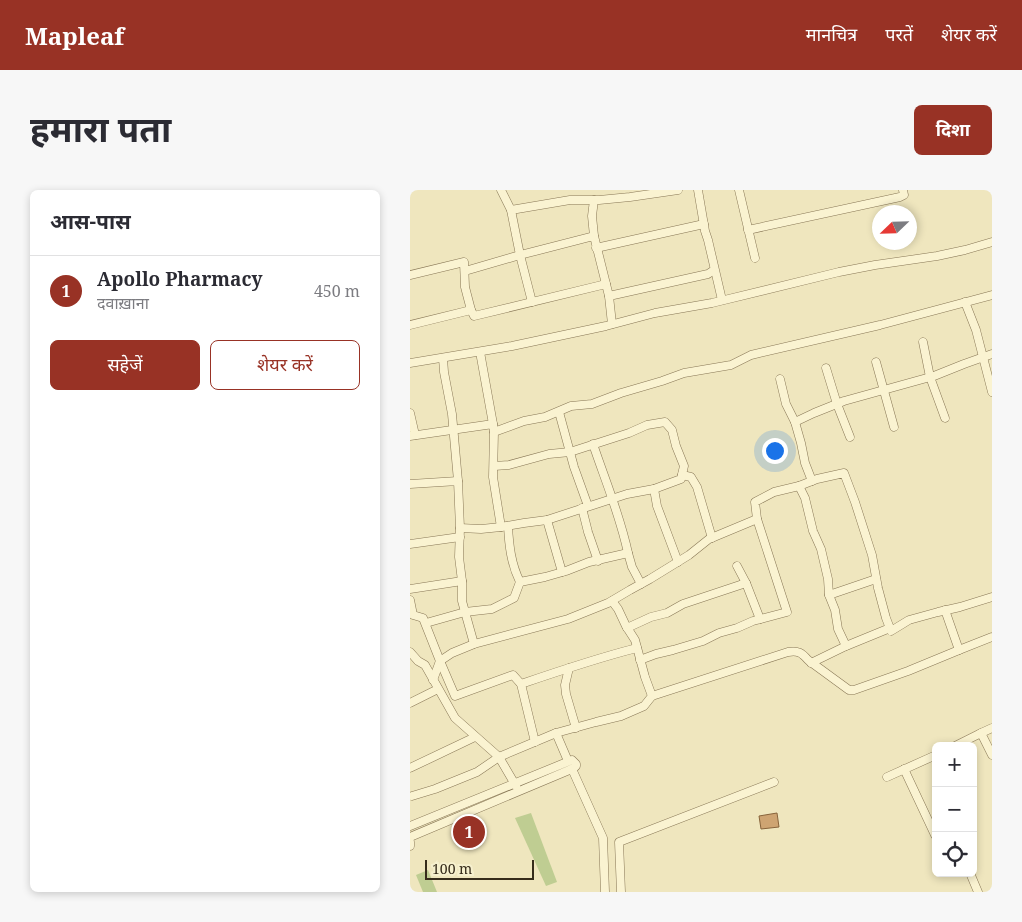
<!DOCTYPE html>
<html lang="hi">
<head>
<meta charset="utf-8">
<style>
	body { margin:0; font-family:"Noto Serif","Noto Sans Devanagari",serif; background:#f7f7f7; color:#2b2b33 }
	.controls { position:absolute; right:15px; bottom:15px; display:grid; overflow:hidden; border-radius:8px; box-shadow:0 2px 8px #0003 }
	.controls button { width:45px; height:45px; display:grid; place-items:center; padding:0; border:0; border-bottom:1px solid #e1e1e2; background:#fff; color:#2b2b33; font:25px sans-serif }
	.compass { position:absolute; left:462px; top:15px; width:45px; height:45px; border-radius:50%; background:#fff; box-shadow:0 2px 8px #0003; rotate:247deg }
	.scale { position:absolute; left:15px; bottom:12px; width:109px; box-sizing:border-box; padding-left:5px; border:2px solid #362c1b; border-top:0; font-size:14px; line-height:18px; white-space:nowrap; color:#362c1b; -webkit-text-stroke:4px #f6f0ce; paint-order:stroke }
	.you { position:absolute; left:364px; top:260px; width:18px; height:18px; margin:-12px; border:4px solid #fff; border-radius:50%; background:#1a73e8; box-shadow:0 0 0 8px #1a73e833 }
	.badge { display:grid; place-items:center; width:32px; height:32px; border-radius:50%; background:#983225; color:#fff; font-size:16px; font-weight:700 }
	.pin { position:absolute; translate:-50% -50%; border:2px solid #fff; box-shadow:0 1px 5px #0006 }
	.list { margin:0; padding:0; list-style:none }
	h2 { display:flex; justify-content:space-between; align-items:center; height:65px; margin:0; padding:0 20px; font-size:21px }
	h2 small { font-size:16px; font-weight:400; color:#7c7c81 }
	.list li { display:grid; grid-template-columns:32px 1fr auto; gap:15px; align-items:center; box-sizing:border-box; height:70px; padding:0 20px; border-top:1px solid #e1e1e2 }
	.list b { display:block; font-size:19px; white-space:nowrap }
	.list p { margin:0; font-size:16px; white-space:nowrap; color:#7c7c81 }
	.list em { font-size:16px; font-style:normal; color:#7c7c81 }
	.actions { display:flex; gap:10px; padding:15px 20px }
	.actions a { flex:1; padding:11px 0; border:1px solid #983225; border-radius:8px; text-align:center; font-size:18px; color:#983225 }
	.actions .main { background:#983225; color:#fff }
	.icon { flex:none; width:28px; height:28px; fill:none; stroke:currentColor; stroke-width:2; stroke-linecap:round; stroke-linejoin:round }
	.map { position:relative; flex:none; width:582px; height:702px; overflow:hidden; border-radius:8px }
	header { display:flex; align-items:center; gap:30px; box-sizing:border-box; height:70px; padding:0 25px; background:#983225; color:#fff }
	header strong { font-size:24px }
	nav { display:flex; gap:28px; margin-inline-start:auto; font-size:18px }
	.intro { display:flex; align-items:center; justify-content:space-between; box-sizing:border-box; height:120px; padding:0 30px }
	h1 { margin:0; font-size:35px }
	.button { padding:12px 22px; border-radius:8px; background:#983225; color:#fff; font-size:18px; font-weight:700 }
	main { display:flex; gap:30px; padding:0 30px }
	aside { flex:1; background:#fff; border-radius:8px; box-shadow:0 2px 8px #0003 }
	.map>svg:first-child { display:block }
	.green { fill:#bfcd92 }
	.building { fill:#cea472; stroke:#87633b }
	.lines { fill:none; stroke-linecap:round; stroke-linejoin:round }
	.minor-casing { stroke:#887756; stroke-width:9 }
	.minor { stroke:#faf3d1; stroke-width:8 }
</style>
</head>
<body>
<header>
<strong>Mapleaf</strong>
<nav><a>मानचित्र</a><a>परतें</a><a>शेयर करें</a></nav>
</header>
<div class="intro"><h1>हमारा पता</h1><a class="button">दिशा</a></div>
<main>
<aside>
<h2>आस-पास<small></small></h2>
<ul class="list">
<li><span class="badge">1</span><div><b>Apollo Pharmacy</b><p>दवाख़ाना</p></div><em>450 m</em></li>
</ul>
<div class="actions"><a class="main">सहेजें</a><a>शेयर करें</a></div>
</aside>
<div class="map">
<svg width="582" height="702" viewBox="0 0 582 702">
	<rect width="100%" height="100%" fill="#efe6be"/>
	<g class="green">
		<path d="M121 623 147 692 136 696 105 628Z"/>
		<path d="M18 680 27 702H13L6 685Z"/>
	</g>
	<path class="building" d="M367 623 369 637 351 639 349 626Z"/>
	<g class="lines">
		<g class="minor-casing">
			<g id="minor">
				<path d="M91 0 101 20 160 10H189L220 7 268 0"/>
				<path d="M288 0 295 41 298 50 312 110"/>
				<path d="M329 0 345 68"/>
				<path d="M101 20 110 65 122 112"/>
				<path d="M338 40 490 7 494 5 493 0"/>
				<path d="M184 46 182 26 184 10"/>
				<path d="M186 58 294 34"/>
				<path d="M55 81 110 65 184 46 199 106 202 134"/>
				<path d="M0 85 54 72 55 97 61 120 0 135"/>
				<path d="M199 106 298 84 304 80"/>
				<path d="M555 112 566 140 582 202"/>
				<path d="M61 120 64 126 196 94"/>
				<path d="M513 152 520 187 535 228"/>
				<path d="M70 162 83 234"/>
				<path d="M33 168 34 182 42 224 48 291"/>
				<path d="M466 172 484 237"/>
				<path d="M0 173 102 156 196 136 245 123 302 113 429 82 465 75 527 66 555 60 582 52"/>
				<path d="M416 178 427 214 440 247"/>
				<path d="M370 189 376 214 385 232 391 253 395 273 402 291"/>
				<path d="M149 222 164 277 178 316"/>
				<path d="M0 223 5 245"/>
				<path d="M385 232 404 223 434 211 524 186 554 174 582 164"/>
				<path d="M84 242 83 287 91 337"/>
				<path d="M0 246 83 234 84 242 114 231 135 227 161 216 182 214 211 203 252 191 274 183 321 175 341 165 470 135 582 105"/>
				<path d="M272 285 281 287 287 297 302 348"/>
				<path d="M0 294 48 291 50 338 49 367 52 391V411L64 454"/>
				<path d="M389 296 395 308 403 341 411 359 418 389 419 405 425 420 428 439 436 456"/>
				<path d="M244 299 247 316 268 372"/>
				<path d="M172 318 178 342 188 371"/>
				<path d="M137 330 152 382"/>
				<path d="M98 336C99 355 101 374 110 392L135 387 156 381 179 372 218 363C210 325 195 290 183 254"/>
				<path d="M50 338 71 339 91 337 114 333 137 330 217 304 244 299 271 289 274 276 266 256 262 240 255 232 237 235 219 243 160 262 139 264 99 275 84 276"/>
				<path d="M0 354 50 347"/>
				<path d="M218 363 222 377 231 394"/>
				<path d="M327 376 336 393 350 429"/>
				<path d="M0 399 52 391"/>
				<path d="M419 405 466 389"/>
				<path d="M0 410 3 425 13 428 30 471 45 506 103 485 111 494 125 552"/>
				<path d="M16 433 55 422 82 419 104 408 110 392"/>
				<path d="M217 438 241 427 257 423 273 414 336 393"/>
				<path d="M549 460 582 447"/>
				<path d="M0 462 8 471 15 475 45 528 89 567 106 596"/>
				<path d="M230 470 246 464 263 460 293 451 309 443 327 438 343 431 377 422 347 329"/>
				<path d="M401 473 436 456 480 438"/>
				<path d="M159 478 155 495 156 504 166 538"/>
				<path d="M23 490 30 471 42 463 64 454 158 429 198 413 220 400 240 389 279 365 299 349 347 329 345 312 364 302 389 296 407 289 434 283 445 312 462 365 468 398 476 428 481 441 499 430 528 422 550 417 582 407"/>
				<path d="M111 494C149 481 187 468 227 458"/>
				<path d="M242 506 378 462C388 460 392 463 398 470L439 500H444L498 481 549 460 535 420"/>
				<path d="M0 513 28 499"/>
				<path d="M146 543 158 571"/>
				<path d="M571 543 582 538"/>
				<path d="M545 556 571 543 582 565"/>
				<path d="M0 578 65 547"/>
				<path d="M162 579 193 648 195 702"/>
				<path d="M494 579 525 645 526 644"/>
				<path d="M477 587 526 565"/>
				<path d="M2 606 25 599 67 582 89 567 146 543 186 532 211 526 234 516 242 506 235 487 225 450 216 436 208 419 202 411"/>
				<path d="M0 636 162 570 166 574V576L164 578 0 647"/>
				<path d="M0 652V656"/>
				<path d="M560 683 568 702"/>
				<path d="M211 702 209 652 364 592"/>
			</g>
		</g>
		<use href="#minor" class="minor"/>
	</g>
</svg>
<div class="controls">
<button>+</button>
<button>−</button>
<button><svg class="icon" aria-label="locate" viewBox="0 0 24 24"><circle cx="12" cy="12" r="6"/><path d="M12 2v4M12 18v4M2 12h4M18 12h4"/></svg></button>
</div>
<svg class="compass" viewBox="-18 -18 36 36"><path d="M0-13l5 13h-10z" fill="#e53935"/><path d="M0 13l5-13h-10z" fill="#7c7c81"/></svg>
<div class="scale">100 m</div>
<div class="you"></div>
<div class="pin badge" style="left:59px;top:642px">1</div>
</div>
</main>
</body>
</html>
